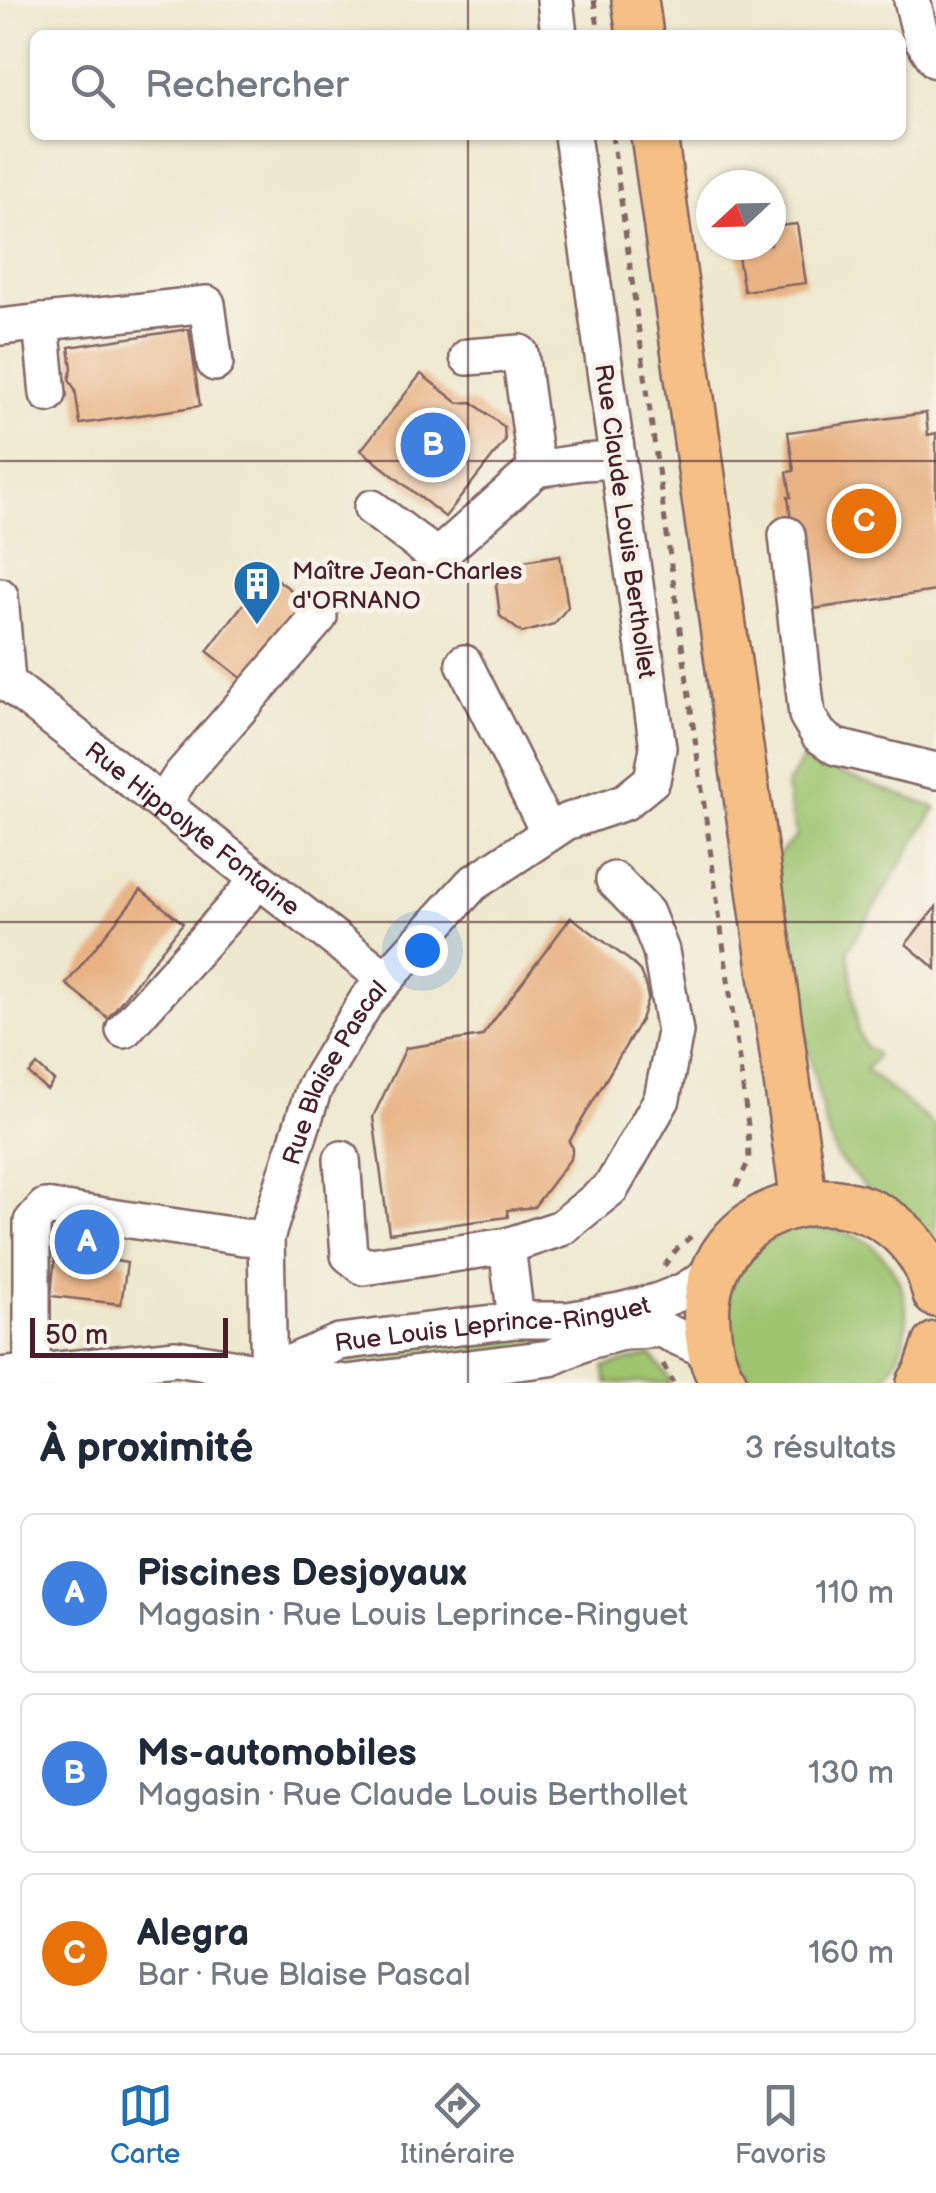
<!DOCTYPE html>
<html lang="fr">
<head>
<meta charset="utf-8">
<style>
	body { margin:0; font-family:"Balsamiq Sans",sans-serif; background:#f2f2f3; color:#1f2937 }
	.compass { position:absolute; left:696px; top:170px; width:90px; height:90px; border-radius:50%; background:#fff; box-shadow:0 2px 8px #0004; rotate:248deg }
	.scale { position:absolute; left:30px; bottom:25px; width:198px; box-sizing:border-box; padding-left:10px; border:5px solid #4a1f2b; border-top:0; font-size:28px; line-height:35px; white-space:nowrap; color:#4a1f2b; -webkit-text-stroke:8px #f7f3e8; paint-order:stroke }
	.you { position:absolute; left:422px; top:950px; width:35px; height:35px; margin:-25px; border:8px solid #fff; border-radius:50%; background:#1a73e8; box-shadow:0 0 0 15px #1a73e833 }
	.badge { display:grid; place-items:center; width:65px; height:65px; border-radius:50%; background:#1f6fb2; color:#fff; font-size:32px; font-weight:700 }
	.pin { position:absolute; translate:-50% -50%; border:5px solid #fff; box-shadow:0 2px 10px #0006 }
	.list { margin:0; padding:0; list-style:none }
	h2 { display:flex; justify-content:space-between; align-items:center; height:130px; margin:0; padding:0 40px; font-size:42px }
	h2 small { font-size:32px; font-weight:400; color:#747a83 }
	.list li { display:grid; grid-template-columns:65px 1fr auto; gap:30px; align-items:center; box-sizing:border-box; height:160px; margin:0 20px 20px; padding:0 20px; border:2px solid #e0e1e3; border-radius:15px }
	.list b { display:block; font-size:38px; white-space:nowrap }
	.list p { margin:0; font-size:32px; white-space:nowrap; color:#747a83 }
	.list em { font-size:32px; font-style:normal; color:#747a83 }
	.icon { flex:none; width:55px; height:55px; fill:none; stroke:currentColor; stroke-width:2; stroke-linecap:round; stroke-linejoin:round }
	.map { position:relative; flex:none; width:936px; height:1383px; overflow:hidden }
	.search { position:absolute; background:#fff; box-shadow:0 2px 8px #0004; left:30px; right:30px; top:30px; height:110px; display:flex; align-items:center; gap:25px; box-sizing:border-box; padding:0 35px; border-radius:15px; color:#747a83; font-size:38px }
	.sheet { height:670px; background:#fff }
	nav { display:flex; justify-content:space-around; align-items:center; box-sizing:border-box; height:140px; border-top:2px solid #e0e1e3; background:#fff; font-size:28px; color:#747a83 }
	nav a { display:grid; justify-items:center; gap:5px }
	nav .on { color:#1f6fb2 }
	.map>svg:first-child { display:block }
	.green { fill:#9ec46f; stroke:#74724d; stroke-width:2.5 }
	.building { fill:#e8b283 }
	.lines { fill:none; stroke-linecap:round; stroke-linejoin:round }
	.minor-casing { stroke:#836564; stroke-width:40 }
	.major-casing { stroke:#836564; stroke-width:50 }
	.path { stroke:#836564; stroke-width:5; stroke-dasharray:8 8; stroke-linecap:butt }
	.minor { stroke:#fff; stroke-width:35 }
	.major { stroke:#f5bf86; stroke-width:45 }
	.grid { fill:none; stroke:#4a1f2b; stroke-width:2.5; stroke-opacity:0.55 }
	.labels { text-anchor:middle; stroke-width:10; stroke-linejoin:round; paint-order:stroke }
	.street-label { font-size:25px; fill:#4a1f2b; stroke:#f7f3e8 }
	.poi-label { font-size:25px; fill:#4a1f2b; stroke:#f7f3e8; text-anchor:start }
</style>
</head>
<body>
<div class="map">
<svg width="936" height="1383" viewBox="0 0 936 1383">
	<rect width="100%" height="100%" fill="#f7f3e8"/>
	<filter id="ink" filterUnits="userSpaceOnUse"><feTurbulence type="fractalNoise" baseFrequency=".01" numOctaves="2"/><feDisplacementMap in="SourceGraphic" scale="20" xChannelSelector="R" yChannelSelector="G"/><feConvolveMatrix kernelMatrix="1 2 1 2 8 2 1 2 1" color-interpolation-filters="sRGB"/></filter>
	<filter id="wash" filterUnits="userSpaceOnUse"><feTurbulence type="fractalNoise" baseFrequency=".0048" numOctaves="4" result="noise"/><feDisplacementMap in="SourceGraphic" scale="40" xChannelSelector="R" yChannelSelector="G"/><feGaussianBlur stdDeviation="2.25" result="paint"/><feColorMatrix in="noise" values="0 0 0 0 0 0 0 0 0 0 0 0 0 0 0 0 0 1.4 0 .05"/><feComposite in="paint" operator="in"/></filter>
	<g filter="url(#wash)">
		<rect width="100%" height="100%" fill="#eee8ce"/>
		<g class="green">
			<path d="M802 759 936 808 848 949 858 1031 865 1046 877 1055 866 1070 936 1127V1248L867 1189 837 1157 826 1127 809 1053 771 863 796 836 786 787Z"/>
			<path d="M810 1226C832 1229 852 1231 870 1244 914 1278 920 1345 879 1383H754C742 1369 731 1355 727 1336 718 1296 742 1250 780 1234 789 1230 801 1229 810 1226Z"/>
			<path d="M580 1332 517 1354 351 1373 348 1347Z"/>
			<path d="M651 1355 669 1378 670 1383H607L604 1367Z"/>
		</g>
		<g id="blocks">
			<g class="building">
				<path d="M797 224 806 283 744 291 736 245H771V227Z"/>
				<path d="M189 329 200 406 80 424 75 389 69 380 72 368 69 347Z"/>
				<path d="M421 374 458 403 472 402 504 427 505 441 445 517 361 450Z"/>
				<path d="M926 413 928 435 936 433V591L813 609 807 569 794 545 788 497H791L787 472 794 471 788 432Z"/>
				<path d="M560 555 568 607 554 624 522 633 500 616 496 585 512 563Z"/>
				<path d="M268 572 306 602 245 681 207 651Z"/>
				<path d="M141 890 183 923 108 1018 66 984Z"/>
				<path d="M936 907V969L906 944Z"/>
				<path d="M571 917 629 960 640 971 645 984 648 998 641 1020 569 1142 573 1148 571 1158 534 1207 507 1210 508 1217 389 1233 373 1117 406 1048 482 1036Z"/>
				<path d="M37 1065 54 1081 47 1090 29 1074Z"/>
				<path d="M59 1216 120 1222 116 1261 127 1263 121 1304 51 1296Z"/>
			</g>
		</g>
	</g>
	<g filter="url(#ink)">
		<use href="#blocks" fill-opacity="0" stroke="#836564" stroke-width="2.5"/>
		<g class="lines">
			<g class="minor-casing">
				<g id="minor">
					<path d="M555 0 559 35"/>
					<path d="M912 0 921 37 936 60"/>
					<path d="M41 322 48 394"/>
					<path d="M0 327 207 304 215 363"/>
					<path d="M468 357 520 353 536 469"/>
					<path d="M372 508 437 557 536 469 583 462 617 460"/>
					<path d="M787 535 807 715 819 735 836 747 936 771"/>
					<path d="M0 596 7 682"/>
					<path d="M464 663 549 833"/>
					<path id="s1" d="M0 677 386 979"/>
					<path d="M163 804 181 776 319 617"/>
					<path d="M124 1030 259 880"/>
					<path d="M342 1159 349 1255 364 1267 507 1246 516 1320"/>
					<path d="M507 1246 561 1228 611 1188 662 1099 675 1032 661 951 646 913 614 880"/>
					<path d="M32 1373V1222L45 1207 243 1237 266 1238"/>
					<path d="M267 1373 347 1383 550 1358 588 1341 622 1332 660 1329 709 1351"/>
					<path id="s2" d="M0 1376 176 1358 267 1373 339 1342 516 1320H568L620 1311 656 1302 684 1291 716 1271"/>
					<path id="s3" d="M269 1383 266 1238 314 1088 367 1000 472 884 566 822 625 802 652 780 658 748 572 135"/>
				</g>
			</g>
			<g class="major-casing">
				<g id="major">
					<path d="M635 0 640 35"/>
					<path d="M654 135 804 1202"/>
					<path d="M724 1383C712 1365 709 1346 707 1324 697 1199 867 1155 926 1265 931 1274 933 1285 936 1294"/>
					<path d="M920 1383 926 1374 936 1345"/>
				</g>
			</g>
			<g class="path">
				<path d="M594 0 599 35"/>
				<path d="M612 135 748 1125 749 1160 733 1194"/>
				<path d="M664 1266 677 1249 694 1234"/>
				<path d="M663 1364 673 1383"/>
			</g>
			<use href="#minor" class="minor"/>
			<use href="#major" class="major"/>
		</g>
	</g>
	<path class="grid" d="M468 0V35M468 135V1383M0 461H936M0 922H936"/>
	<defs>
		<g id="building-pin" transform="scale(2.5)"><path d="M0 17L-7.5 6A9.5 9.5 0 1 1 7.5 6Z" fill="#1f6fb2" stroke="#f7f3e8"/><path d="M-4-6H4V6H1V3H-1V6H-4ZM-2.5-4.3h1.7v1.8h-1.7ZM.8-4.3h1.7v1.8H.8ZM-2.5-1h1.7V.8h-1.7ZM.8-1h1.7V.8H.8Z" fill="#fff"/></g>
	</defs>
	<g fill-rule="evenodd">
		<use href="#building-pin" x="257" y="584"/>
	</g>
	<g class="labels">
		<g class="street-label">
			<text transform="translate(626 521) rotate(82)" y="9">Rue Claude Louis Berthollet</text>
			<text dy="9" stroke="none"><textPath href="#s1" startOffset="245">Rue Hippolyte Fontaine</textPath></text>
			<text dy="9" stroke="none"><textPath href="#s3" startOffset="325">Rue Blaise Pascal</textPath></text>
			<text dy="9" stroke="none"><textPath href="#s2" startOffset="502">Rue Louis Leprince-Ringuet</textPath></text>
		</g>
		<g class="poi-label">
			<text x="292" y="579">Maître Jean-Charles<tspan x="292" dy="29">d'ORNANO</tspan></text>
		</g>
	</g>
</svg>
<svg class="compass" viewBox="-18 -18 36 36"><path d="M0-13l5 13h-10z" fill="#e53935"/><path d="M0 13l5-13h-10z" fill="#747a83"/></svg>
<div class="scale">50 m</div>
<div class="you"></div>
<div class="pin badge" style="left:87px;top:1242px;background:#3f7fe0">A</div>
<div class="pin badge" style="left:433px;top:445px;background:#3f7fe0">B</div>
<div class="pin badge" style="left:864px;top:521px;background:#e8710a">C</div>
<div class="search"><svg class="icon" aria-label="search" viewBox="0 0 24 24"><circle cx="10" cy="10" r="6"/><path d="M15 15l6 6"/></svg>Rechercher</div>
</div>
<section class="sheet">
<h2>À proximité<small>3 résultats</small></h2>
<ul class="list">
<li><span class="badge" style="background:#3f7fe0">A</span><div><b>Piscines Desjoyaux</b><p>Magasin · Rue Louis Leprince-Ringuet</p></div><em>110 m</em></li>
<li><span class="badge" style="background:#3f7fe0">B</span><div><b>Ms-automobiles</b><p>Magasin · Rue Claude Louis Berthollet</p></div><em>130 m</em></li>
<li><span class="badge" style="background:#e8710a">C</span><div><b>Alegra</b><p>Bar · Rue Blaise Pascal</p></div><em>160 m</em></li>
</ul>
</section>
<nav>
<a class="on"><svg class="icon" aria-label="map" viewBox="0 0 24 24"><path d="M3 6l6-2 6 2 6-2v14l-6 2-6-2-6 2zM9 4v14M15 6v14"/></svg>Carte</a>
<a><svg class="icon" aria-label="directions" viewBox="0 0 24 24"><path d="M12 3l9 9-9 9-9-9zM9 14v-3h6M13 9l2 2-2 2"/></svg>Itinéraire</a>
<a><svg class="icon" aria-label="saved" viewBox="0 0 24 24"><path d="M7 4h10v16l-5-4-5 4z"/></svg>Favoris</a>
</nav>
</body>
</html>
